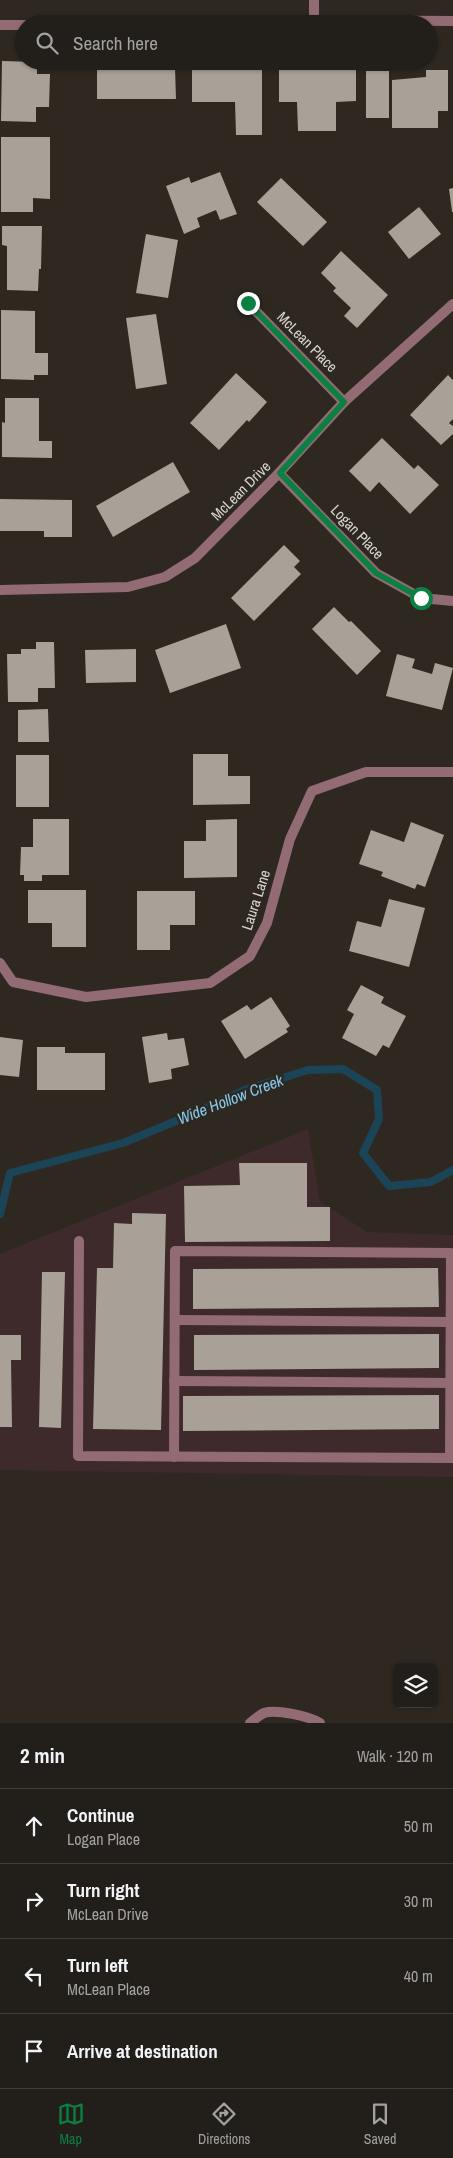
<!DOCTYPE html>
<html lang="en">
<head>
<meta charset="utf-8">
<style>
	body { margin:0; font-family:"Archivo Narrow",sans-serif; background:#2a2722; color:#f1f3f6 }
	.controls { position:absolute; right:15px; bottom:15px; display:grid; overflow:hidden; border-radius:8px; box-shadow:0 1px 4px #0004 }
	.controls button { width:45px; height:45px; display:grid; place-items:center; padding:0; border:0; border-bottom:1px solid #3f3c38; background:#221e19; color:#f1f3f6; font:25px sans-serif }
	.stop { position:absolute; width:15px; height:15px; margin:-11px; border:4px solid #0b8043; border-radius:50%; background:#fff }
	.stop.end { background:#0b8043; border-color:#fff; box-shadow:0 1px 5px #0008 }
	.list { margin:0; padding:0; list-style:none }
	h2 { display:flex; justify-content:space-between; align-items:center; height:65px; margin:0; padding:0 20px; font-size:21px }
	h2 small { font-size:16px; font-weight:400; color:#a2a2a2 }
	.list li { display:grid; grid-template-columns:32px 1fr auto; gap:15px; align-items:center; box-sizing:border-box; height:75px; padding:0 20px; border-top:1px solid #3f3c38 }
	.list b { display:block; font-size:19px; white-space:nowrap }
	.list p { margin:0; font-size:16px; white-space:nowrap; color:#a2a2a2 }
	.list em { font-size:16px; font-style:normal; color:#a2a2a2 }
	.icon { flex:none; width:28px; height:28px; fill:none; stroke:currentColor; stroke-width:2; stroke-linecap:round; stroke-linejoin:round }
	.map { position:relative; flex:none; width:453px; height:1723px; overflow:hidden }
	.search { position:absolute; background:#221e19; box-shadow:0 1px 4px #0004; left:15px; right:15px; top:15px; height:55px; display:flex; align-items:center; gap:12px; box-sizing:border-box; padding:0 18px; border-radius:28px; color:#a2a2a2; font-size:19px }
	.sheet { height:365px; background:#221e19 }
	nav { display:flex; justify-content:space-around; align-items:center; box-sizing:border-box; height:70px; border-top:1px solid #3f3c38; background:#221e19; font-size:14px; color:#a2a2a2 }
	nav a { display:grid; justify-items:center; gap:2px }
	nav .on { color:#0b8043 }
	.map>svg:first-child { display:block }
	.industrial { fill:#3e2a2a }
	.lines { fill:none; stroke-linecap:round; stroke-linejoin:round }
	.stream { stroke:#1b4457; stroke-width:8 }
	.building { fill:#a9a198 }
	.lane { stroke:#936b74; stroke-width:10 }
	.street { stroke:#936b74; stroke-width:10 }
	.route { stroke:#0b8043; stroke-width:6 }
	.labels { text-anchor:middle; stroke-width:5; stroke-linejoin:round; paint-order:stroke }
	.street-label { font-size:15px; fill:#d8d4cf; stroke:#2e2821 }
	.water-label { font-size:16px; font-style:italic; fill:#85cbee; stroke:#2e2821 }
</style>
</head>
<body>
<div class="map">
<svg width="453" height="1723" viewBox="0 0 453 1723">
	<rect width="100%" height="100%" fill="#2e2821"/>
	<path class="industrial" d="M308 1129 320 1201 367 1232 453 1235V1477L0 1470V1254Z"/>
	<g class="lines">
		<path class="stream" d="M0 1214 10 1173 123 1143 193 1114 247 1089 308 1070 343 1069 377 1090 379 1119 363 1153 389 1186 431 1182 453 1170"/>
	</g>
	<g class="building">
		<path d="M2 61 37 62V74H50L49 107H36V122L1 121Z"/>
		<path d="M175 68 176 99H97V69Z"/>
		<path d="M262 68V135H236L235 102H192V69Z"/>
		<path d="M279 68H356V101L336 102V131H298L297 102H279Z"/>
		<path d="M426 70H448V111H438V128H392V80L426 77Z"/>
		<rect x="366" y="71" width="23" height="47"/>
		<path d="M1 137H50V199L33 198V212H1Z"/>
		<path d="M220 172 237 214 220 220 216 210 197 218 200 227 184 234 166 186 189 177 191 183Z"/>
		<path d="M281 178 327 222 303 246 257 202Z"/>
		<path d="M453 188V212H452L449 189Z"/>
		<path d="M419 207 441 234 409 259 388 232Z"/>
		<path d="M2 226H42L41 269H39L38 291 7 290V246L2 245Z"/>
		<path d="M146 234 178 240 168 298 136 293Z"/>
		<path d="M341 251 388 295 357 328 344 316 351 308 333 291 336 288 321 273Z"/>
		<path d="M1 310 35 311V353H48V375H34V380L1 379Z"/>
		<path d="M156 314 167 384 136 389 126 318Z"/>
		<path d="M236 373 267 402 249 422 247 420 219 450 190 423Z"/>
		<path d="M448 375 453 380V419L449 423 453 426V434L441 445 410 415Z"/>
		<path d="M5 398H39V441H52V458L2 457V422L5 423Z"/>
		<path d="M382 438 414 469 418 465 439 485 410 514 379 482 370 492 349 471Z"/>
		<path d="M173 462 190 492 113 537 96 506Z"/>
		<path d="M0 499 72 500V537H44V531H0Z"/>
		<path d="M284 545 300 561 294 567 301 574 254 621 231 598Z"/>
		<path d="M334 607 349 622 351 621 381 651 357 675 312 629Z"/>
		<path d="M226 624 241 668 170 693 155 650Z"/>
		<path d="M36 642H54L55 688H38V702H8L7 654H21V649H36Z"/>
		<path d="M136 649V682L86 683 85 650Z"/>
		<path d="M397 654 415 659 412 668 432 674 435 663 453 668 442 710 386 696Z"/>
		<path d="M48 709 49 742H18V710Z"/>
		<path d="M193 754H228V776H250V804L193 805Z"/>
		<rect x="16" y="755" width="33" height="52"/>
		<path d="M33 819H69V875H42V881H24V875H20L21 847H33Z"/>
		<path d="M237 819V877L184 878V841H206V820Z"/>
		<path d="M411 822 444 835 425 887 417 884 415 889 381 876 383 872 359 864 371 830 404 842Z"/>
		<path d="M28 890H86V947H52V923H28Z"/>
		<path d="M137 891H195V925H170V950H137Z"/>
		<path d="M389 899 425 908 409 967 349 951 357 921 381 927Z"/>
		<path d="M361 985 384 997 381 1003 406 1016 389 1048 383 1045 376 1056 342 1038 354 1014 347 1010Z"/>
		<path d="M271 997 290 1026 286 1029 288 1032 245 1059 221 1021 247 1005 251 1010Z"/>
		<path d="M167 1033 168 1040 184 1038 189 1065 171 1069 172 1079 149 1083 142 1037Z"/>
		<path d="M0 1037 23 1040 19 1077 0 1075Z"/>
		<path d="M37 1047H65V1053H105V1090H37Z"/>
		<path d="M239 1163H307V1207H330V1241L185 1242 184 1186 240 1185Z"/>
		<path d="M132 1213 166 1214 161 1430 93 1429 97 1268H113L114 1223 132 1224Z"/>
		<path d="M438 1268 439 1307 193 1309V1269Z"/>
		<path d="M42 1272H65L61 1428 39 1427Z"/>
		<path d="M439 1334V1368L194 1370V1335Z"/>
		<path d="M0 1335H21V1360H11L12 1427H0Z"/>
		<path d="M439 1395V1429L183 1431V1396Z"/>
	</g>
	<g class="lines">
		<g class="lane">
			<path d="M79 1241 78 1456 453 1458"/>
			<path d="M175 1320 451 1322"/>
			<path d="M174 1381 453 1383"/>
			<path d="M174 1457 175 1251 451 1253 450 1458"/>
		</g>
		<g class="street">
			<path d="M314 0V20"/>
			<path d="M70 24 314 20 453 21"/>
			<path d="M0 25H24"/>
			<path d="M248 303 344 402"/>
			<path d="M279 473 376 573 421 598 453 601"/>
			<path d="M0 590 128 587 165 577 195 558 279 473 344 402 453 304"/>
			<path d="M0 963 13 982 86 997 210 983 250 956 267 923 290 839 312 791 366 772H453"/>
			<path d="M250 1723C254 1720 259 1715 264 1713 276 1709 309 1716 320 1723"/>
		</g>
	</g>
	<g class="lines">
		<path class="route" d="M248 303 344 402 280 473 376 573 421 598"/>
	</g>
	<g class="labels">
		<g class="street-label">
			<text transform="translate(307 342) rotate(45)" y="5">McLean Place</text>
			<text transform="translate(241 491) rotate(-45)" y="5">McLean Drive</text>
			<text transform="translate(357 532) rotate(46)" y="5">Logan Place</text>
			<text transform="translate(256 900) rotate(-72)" y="5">Laura Lane</text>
		</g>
		<g class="water-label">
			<text transform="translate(230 1099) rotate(-21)" y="6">Wide Hollow Creek</text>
		</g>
	</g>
</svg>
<div class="controls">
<button><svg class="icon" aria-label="layers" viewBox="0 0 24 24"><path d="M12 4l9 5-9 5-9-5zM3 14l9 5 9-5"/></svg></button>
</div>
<div class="stop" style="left:421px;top:598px"></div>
<div class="stop end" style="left:248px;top:303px"></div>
<div class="search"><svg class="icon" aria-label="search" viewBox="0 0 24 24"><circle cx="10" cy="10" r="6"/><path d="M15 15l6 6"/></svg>Search here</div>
</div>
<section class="sheet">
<h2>2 min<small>Walk · 120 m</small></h2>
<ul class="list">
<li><svg class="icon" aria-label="ahead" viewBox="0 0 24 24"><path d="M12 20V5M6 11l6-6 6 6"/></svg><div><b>Continue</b><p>Logan Place</p></div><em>50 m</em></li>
<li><svg class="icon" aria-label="right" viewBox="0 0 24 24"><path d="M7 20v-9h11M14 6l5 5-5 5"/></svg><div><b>Turn right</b><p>McLean Drive</p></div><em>30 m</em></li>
<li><svg class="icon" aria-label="left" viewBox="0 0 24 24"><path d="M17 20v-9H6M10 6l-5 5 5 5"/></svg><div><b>Turn left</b><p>McLean Place</p></div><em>40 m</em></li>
<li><svg class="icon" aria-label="arrive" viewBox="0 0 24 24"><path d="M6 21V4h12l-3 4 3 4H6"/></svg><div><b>Arrive at destination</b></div></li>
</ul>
</section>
<nav>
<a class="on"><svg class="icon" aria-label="map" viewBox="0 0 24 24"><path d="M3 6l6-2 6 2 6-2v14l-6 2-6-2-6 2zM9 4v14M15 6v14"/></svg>Map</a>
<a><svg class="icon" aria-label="directions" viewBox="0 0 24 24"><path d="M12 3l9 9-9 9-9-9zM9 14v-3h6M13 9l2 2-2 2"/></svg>Directions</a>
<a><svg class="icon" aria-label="saved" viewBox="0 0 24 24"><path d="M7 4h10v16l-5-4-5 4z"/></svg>Saved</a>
</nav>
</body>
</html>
